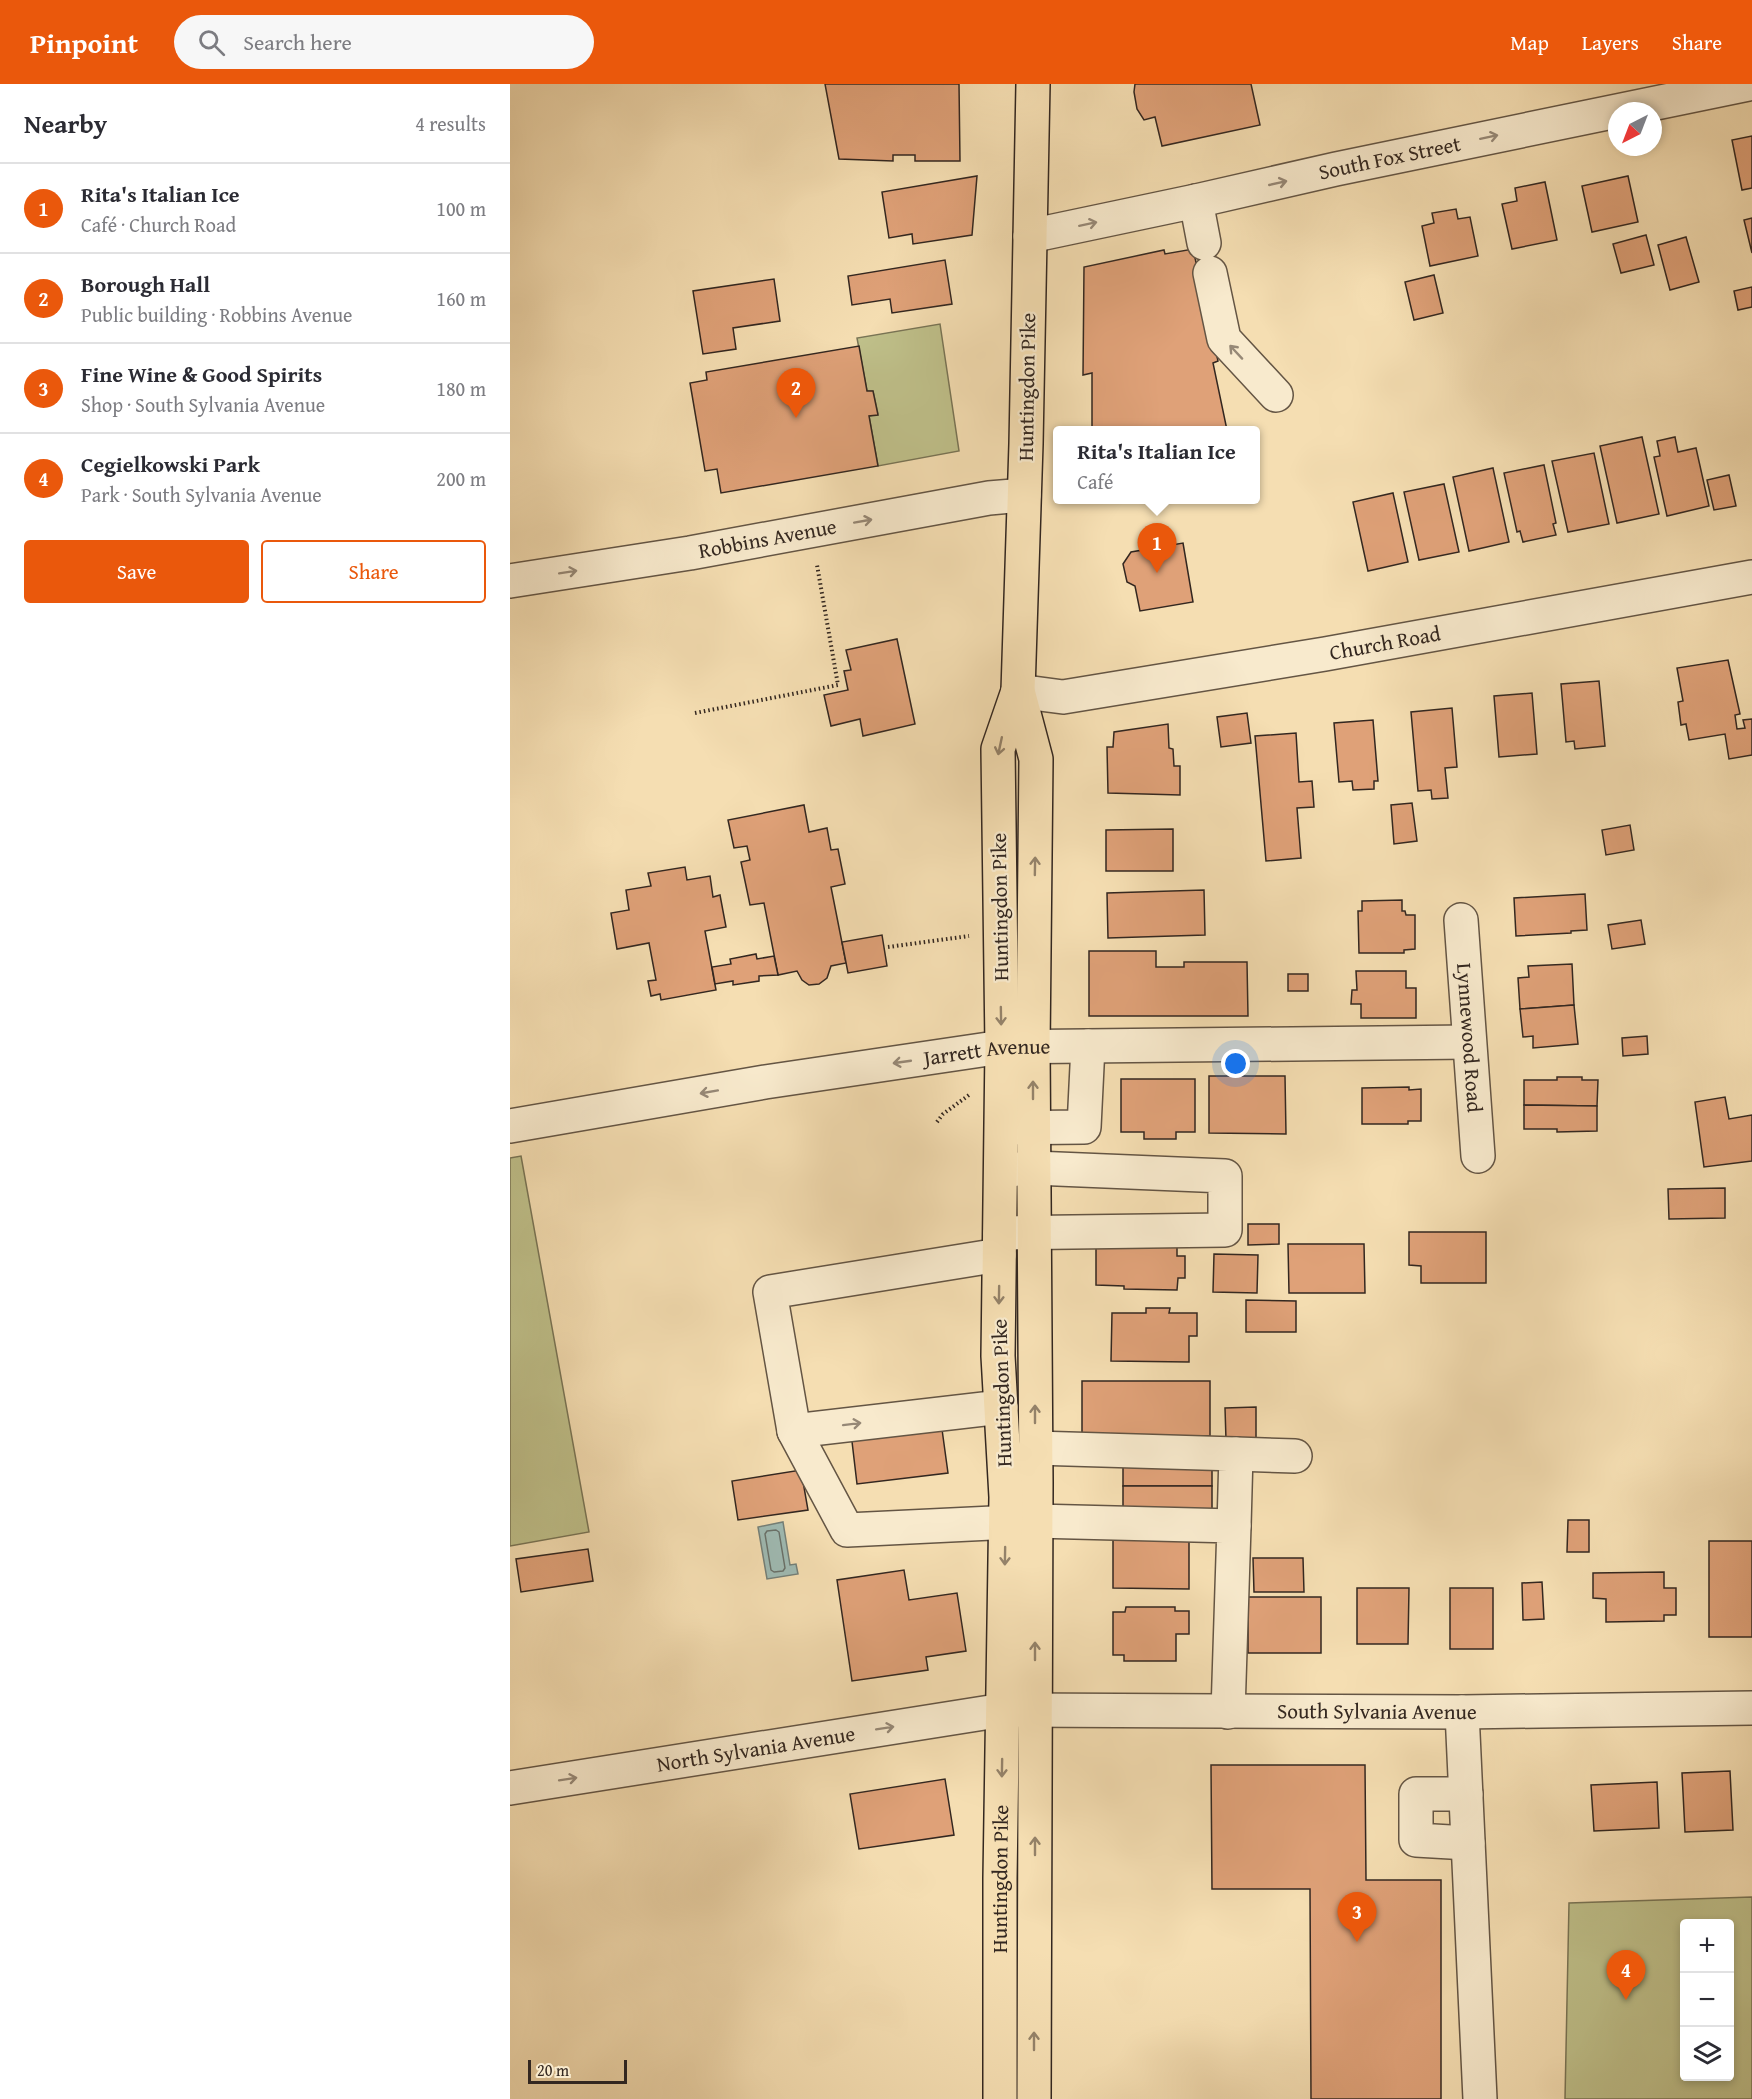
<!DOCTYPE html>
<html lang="en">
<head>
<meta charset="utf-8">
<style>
	body { margin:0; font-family:"Gentium Book Plus",serif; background:#f7f7f7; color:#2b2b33 }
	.controls { position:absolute; right:18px; bottom:18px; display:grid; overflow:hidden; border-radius:6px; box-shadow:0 3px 9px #0003 }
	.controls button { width:54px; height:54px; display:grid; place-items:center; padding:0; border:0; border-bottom:2px solid #e1e1e2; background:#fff; color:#2b2b33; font:30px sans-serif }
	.compass { position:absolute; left:1098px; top:18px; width:54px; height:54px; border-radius:50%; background:#fff; box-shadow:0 3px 9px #0003; rotate:222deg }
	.scale { position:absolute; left:18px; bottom:15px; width:99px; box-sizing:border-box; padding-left:6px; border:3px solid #332720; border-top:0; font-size:16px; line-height:21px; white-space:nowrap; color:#332720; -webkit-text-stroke:4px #f8eacd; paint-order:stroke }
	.you { position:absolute; left:726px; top:980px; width:21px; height:21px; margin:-15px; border:4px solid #fff; border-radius:50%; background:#1a73e8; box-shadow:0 0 0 9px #1a73e833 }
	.badge { display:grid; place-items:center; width:39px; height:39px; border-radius:50%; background:#ea580c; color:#fff; font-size:20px; font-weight:700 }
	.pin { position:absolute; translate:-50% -50px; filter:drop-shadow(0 2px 3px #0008) }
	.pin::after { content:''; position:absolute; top:32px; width:21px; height:18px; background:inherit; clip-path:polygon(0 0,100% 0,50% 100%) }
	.popup { position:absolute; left:543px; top:342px; width:207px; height:78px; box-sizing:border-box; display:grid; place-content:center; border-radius:6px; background:#fff; filter:drop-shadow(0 2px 4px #0005); font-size:20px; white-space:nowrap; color:#7c7c81 }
	.popup b { font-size:22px; color:#2b2b33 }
	.popup::after { content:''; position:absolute; left:50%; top:100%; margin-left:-12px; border:12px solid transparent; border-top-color:#fff }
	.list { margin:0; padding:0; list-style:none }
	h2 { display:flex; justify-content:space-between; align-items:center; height:78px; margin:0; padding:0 24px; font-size:26px }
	h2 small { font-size:20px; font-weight:400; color:#7c7c81 }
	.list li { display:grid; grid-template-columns:39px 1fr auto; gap:18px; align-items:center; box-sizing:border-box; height:90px; padding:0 24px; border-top:2px solid #e1e1e2 }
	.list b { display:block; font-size:22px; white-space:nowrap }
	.list p { margin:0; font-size:20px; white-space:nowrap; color:#7c7c81 }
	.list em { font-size:20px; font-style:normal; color:#7c7c81 }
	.actions { display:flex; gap:12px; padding:18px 24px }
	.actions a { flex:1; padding:14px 0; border:2px solid #ea580c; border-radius:6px; text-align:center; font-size:21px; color:#ea580c }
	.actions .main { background:#ea580c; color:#fff }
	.icon { flex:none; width:33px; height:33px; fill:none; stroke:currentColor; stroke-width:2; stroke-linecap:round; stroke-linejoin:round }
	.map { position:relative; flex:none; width:1242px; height:2015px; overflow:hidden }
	header { display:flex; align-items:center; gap:36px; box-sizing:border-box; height:84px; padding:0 30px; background:#ea580c; color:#fff }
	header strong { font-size:28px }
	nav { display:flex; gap:33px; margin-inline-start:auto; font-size:21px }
	.search { width:420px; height:54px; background:#f7f7f7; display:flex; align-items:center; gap:15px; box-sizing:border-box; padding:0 21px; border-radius:33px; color:#7c7c81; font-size:22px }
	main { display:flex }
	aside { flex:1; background:#fff }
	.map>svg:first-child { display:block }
	.green { fill:#bfc08a; stroke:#797455; stroke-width:1.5; fill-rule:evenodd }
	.water { fill:#9fbbb4; stroke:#748079; stroke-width:1.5 }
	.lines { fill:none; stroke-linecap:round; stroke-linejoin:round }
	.shore { stroke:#69716a; stroke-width:1.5 }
	.building { fill:#dfa178; stroke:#332720; stroke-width:1.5 }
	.minor-casing { stroke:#645544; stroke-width:36 }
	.major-casing { stroke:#332720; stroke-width:36 }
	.path { stroke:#332720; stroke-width:4; stroke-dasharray:1.5 3; stroke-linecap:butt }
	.minor { stroke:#f8eacd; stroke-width:33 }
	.major { stroke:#f5deb2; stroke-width:33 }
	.oneway { stroke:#968876 }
	.oneway2 { stroke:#948269 }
	.labels { text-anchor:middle; stroke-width:4.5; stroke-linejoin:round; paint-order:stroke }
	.street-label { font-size:21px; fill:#332720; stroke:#f8eacd }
</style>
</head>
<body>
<header>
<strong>Pinpoint</strong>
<div class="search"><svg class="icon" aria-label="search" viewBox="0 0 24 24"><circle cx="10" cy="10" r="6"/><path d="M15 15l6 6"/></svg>Search here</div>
<nav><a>Map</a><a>Layers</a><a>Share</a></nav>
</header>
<main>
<aside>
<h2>Nearby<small>4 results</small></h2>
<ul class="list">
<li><span class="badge">1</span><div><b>Rita's Italian Ice</b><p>Café · Church Road</p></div><em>100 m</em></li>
<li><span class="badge">2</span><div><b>Borough Hall</b><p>Public building · Robbins Avenue</p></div><em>160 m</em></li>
<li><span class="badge">3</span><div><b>Fine Wine &amp; Good Spirits</b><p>Shop · South Sylvania Avenue</p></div><em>180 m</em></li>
<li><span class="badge">4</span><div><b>Cegielkowski Park</b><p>Park · South Sylvania Avenue</p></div><em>200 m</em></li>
</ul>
<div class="actions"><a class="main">Save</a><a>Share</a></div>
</aside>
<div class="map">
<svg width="1242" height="2015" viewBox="0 0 1242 2015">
	<rect width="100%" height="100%" fill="#f5deb2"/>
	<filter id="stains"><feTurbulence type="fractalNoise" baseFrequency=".00333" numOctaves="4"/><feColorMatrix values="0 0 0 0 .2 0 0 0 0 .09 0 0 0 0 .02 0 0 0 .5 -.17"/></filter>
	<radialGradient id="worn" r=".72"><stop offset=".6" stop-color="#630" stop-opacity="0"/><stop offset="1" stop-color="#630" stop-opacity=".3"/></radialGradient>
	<g class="green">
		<path d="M430 240 449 367 368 382 359 332 368 330 363 307H357L347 254Z"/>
		<path d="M11 1072 79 1448 0 1462V1074Z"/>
		<path d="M1242 1813V2015H1055L1059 1819ZM1174 1840H1220V1992H1174Z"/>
	</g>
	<path class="water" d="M273 1438 280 1481 286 1480 288 1490 257 1495 248 1443Z"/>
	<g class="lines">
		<path class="shore" d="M266 1446 269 1448 275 1484 273 1487 264 1488 261 1486 255 1450 257 1447Z"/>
	</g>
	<g class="building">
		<path d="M315 0H449L450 77H405V71H383V77L329 75Z"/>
		<path d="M625 0H741L750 41 652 62 645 33 634 36 627 25 624 8Z"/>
		<path d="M1242 52V104L1232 106 1222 56Z"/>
		<path d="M467 92 462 151 403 160 402 150 379 154 372 108Z"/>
		<path d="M1118 92 1128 138 1082 148 1072 102Z"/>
		<path d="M1035 98 1047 156 1002 165 992 120 1007 117 1005 104Z"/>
		<path d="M946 125 948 135 960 133 968 172 920 182 912 142 924 139 922 129Z"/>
		<path d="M1242 134V169L1234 136Z"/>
		<path d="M1136 151 1144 181 1111 189 1103 160Z"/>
		<path d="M1176 153 1189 198 1160 206 1148 161Z"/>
		<path d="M683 165 708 277 703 279 717 346H582V289L573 291 574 183 654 166 655 170Z"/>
		<path d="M435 176 442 220 382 229 380 215 342 221 338 192Z"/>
		<path d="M924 191 933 229 904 236 895 198Z"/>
		<path d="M264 195 270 237 223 244 226 265 193 270 183 207Z"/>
		<path d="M1242 203V223L1228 226 1224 207Z"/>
		<path d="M349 262 357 307H363L368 331 359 332 368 382 211 409 207 385 195 387 180 299 197 296 196 288Z"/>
		<path d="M1132 353 1149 430 1107 439 1090 362Z"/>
		<path d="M1165 353 1168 368 1186 364 1199 422 1157 432 1144 373 1150 372 1147 357Z"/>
		<path d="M1084 369 1099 440 1058 448 1042 377Z"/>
		<path d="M1034 381 1046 439 1043 440 1046 451 1013 458 1010 447 1007 448 994 389Z"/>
		<path d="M983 384 999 458 959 467 943 393Z"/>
		<path d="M1219 391 1226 422 1204 426 1197 396Z"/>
		<path d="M934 400 949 468 909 476 894 408Z"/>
		<path d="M883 409 898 478 858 487 843 418Z"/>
		<path d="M673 459 683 518 630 527 625 502 617 498 613 480 621 468Z"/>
		<path d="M387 555 405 640 353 652 350 635 321 642 314 611 338 606 334 587 341 586 336 566Z"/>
		<path d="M1218 576 1230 630 1225 631 1227 645 1235 644 1233 636 1242 635V671L1219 675 1215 650 1179 656 1176 640 1171 641 1168 618 1173 617 1167 584Z"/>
		<path d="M1089 597 1095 662 1065 665 1064 657 1056 658 1051 600Z"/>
		<path d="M1022 609 1027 670 989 673 984 612Z"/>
		<path d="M942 624 947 683 935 684 938 714 922 715 921 706 908 707 901 628Z"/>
		<path d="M737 629 741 659 711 663 707 633Z"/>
		<path d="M863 636 868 697H864V705L843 706 842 697 829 698 824 639Z"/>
		<path d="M658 640 659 664 663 665 664 682H670V711L598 709 597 663H603L604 648Z"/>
		<path d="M786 649 789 698 802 697 804 723 787 724 791 774 756 777 745 652Z"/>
		<path d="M902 719 907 757 884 760 881 721Z"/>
		<path d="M294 721 299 748 317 744 321 766 328 765 335 800 321 803 336 879 321 882 317 894 309 900 299 901 292 896 287 887 268 891 254 819 240 821 231 778 240 776 237 762 224 764 218 736Z"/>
		<path d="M1120 741 1124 766 1096 771 1092 746Z"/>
		<path d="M663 745V787H596V746Z"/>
		<path d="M175 783 177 796 200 792 203 813 210 811 216 843 195 847 206 906 151 916 150 910 141 912 138 897 146 896 139 859 107 865 101 829 119 826 116 806 141 802 138 789Z"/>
		<path d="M694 806 695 851 598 854 597 809Z"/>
		<path d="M1075 810 1077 846 1061 847V849L1006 852 1004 814Z"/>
		<path d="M892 816V827H895L896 831H905V865L894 866V869H849L848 827H852V817Z"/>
		<path d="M1131 836 1135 860 1102 865 1098 841Z"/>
		<path d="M372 851 377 882 338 889 332 858Z"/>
		<path d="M579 867H646V883H674V878H737L738 932H579Z"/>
		<path d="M246 870 247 875 264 872 268 891 249 892V897L223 901V897L205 900 202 883 221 880 220 875Z"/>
		<path d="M1062 880 1064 921 1010 925 1008 894 1019 893 1018 882Z"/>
		<path d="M846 887H896V904H906V934H851V920H841L842 906H847Z"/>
		<rect x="778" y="890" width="20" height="17"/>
		<path d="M1064 921 1068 960 1023 964V952L1013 953 1010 925Z"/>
		<path d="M1137 952 1138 970 1113 972 1112 954Z"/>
		<path d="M699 992H775L776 1050 699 1049Z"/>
		<path d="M1047 993H1072V996H1088L1087 1022 1014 1021V996H1047Z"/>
		<path d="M611 995H685V1048H666V1055H634V1048H611Z"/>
		<path d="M899 1003V1006L911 1005V1037H898V1040H852V1004Z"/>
		<path d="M1215 1013 1219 1035 1242 1031V1077L1194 1083 1185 1018Z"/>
		<path d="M1014 1021 1087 1022V1047L1047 1048V1045H1014Z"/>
		<path d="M1215 1104V1134L1159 1135 1158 1105Z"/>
		<path d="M738 1140H769V1160L738 1161Z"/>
		<path d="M899 1148H976V1199H911V1182L899 1181Z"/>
		<path d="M667 1159V1172H675V1194H668L667 1206 614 1205V1202L586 1201V1162Z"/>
		<path d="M778 1160H854L855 1209H779Z"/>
		<path d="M704 1170 748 1171 747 1209 703 1208Z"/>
		<path d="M736 1216 786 1217V1248H736Z"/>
		<path d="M636 1224H660L659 1229H687V1252H679V1278L601 1277 602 1229H636Z"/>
		<rect x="572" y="1297" width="128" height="55"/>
		<path d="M746 1323V1355L716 1356 715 1324Z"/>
		<path d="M431 1338 438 1389 347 1400 341 1349Z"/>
		<rect x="613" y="1375" width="89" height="27"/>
		<path d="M291 1386 298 1426 228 1436 222 1397Z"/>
		<rect x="613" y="1402" width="89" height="25"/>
		<path d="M1058 1436H1079V1468H1057Z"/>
		<path d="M603 1452H679V1505L603 1504Z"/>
		<rect x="1199" y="1457" width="43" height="96"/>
		<path d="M78 1465 83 1497 11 1508 6 1475Z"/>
		<path d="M743 1474H793L794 1508H744Z"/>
		<path d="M394 1486 399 1516 447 1509 456 1567 416 1573 418 1586 342 1597 327 1496Z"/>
		<path d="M1154 1488V1504H1166V1531H1154V1537L1096 1538V1515L1083 1514V1489Z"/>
		<path d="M1032 1498 1034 1535 1013 1536 1012 1499Z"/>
		<path d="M847 1504H899L898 1560H847Z"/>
		<rect x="940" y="1504" width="43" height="61"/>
		<rect x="738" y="1513" width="73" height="56"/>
		<path d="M616 1523H665V1527H679V1550H666V1577H614V1571H603V1528H615Z"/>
		<path d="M701 1681H855L856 1796H931V2015H801L800 1805H702Z"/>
		<path d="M1220 1687 1223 1746 1175 1748 1172 1689Z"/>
		<path d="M435 1695 444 1751 349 1765 340 1710Z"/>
		<path d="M1147 1698 1149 1744 1084 1747 1081 1701Z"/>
	</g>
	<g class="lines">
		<g class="minor-casing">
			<g id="minor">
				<path d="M686 117 694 159"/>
				<path id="s1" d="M520 152 686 117 826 85 1238 0"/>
				<path d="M700 189 714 255 766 311"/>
				<path id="s2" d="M0 497 180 469 479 414 514 411"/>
				<path id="s3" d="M508 607 553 613 815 570 1242 493"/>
				<path id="s4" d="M951 836 968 1072"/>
				<path id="s5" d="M0 1042 255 998 492 963 959 958"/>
				<path d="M494 1044 574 1043 578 962"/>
				<path d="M490 1149 715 1146V1092L524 1084 495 1086"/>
				<path d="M489 1171 260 1208 284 1347 337 1446 525 1437 724 1442 718 1628"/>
				<path d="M284 1347 491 1323"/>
				<path d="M525 1364 726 1370 724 1442"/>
				<path d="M726 1370 785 1372"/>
				<path d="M952 1628 970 2015"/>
				<path id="s6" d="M0 1704 493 1626 952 1628 1242 1624"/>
				<path d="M956 1710H906V1756L958 1759"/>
			</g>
		</g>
		<g class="major-casing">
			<g id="major">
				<path d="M523 0 516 360 508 607 526 675 523 963 526 1398 524 2015"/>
				<path id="s7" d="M490 2015V1794L496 1413 488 1272 492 963 488 665 508 607"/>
			</g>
		</g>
		<g class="path">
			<path d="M185 629 328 601 307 481"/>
			<path d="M378 863 459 852"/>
			<path d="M427 1038 433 1030 459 1011"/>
		</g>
		<use href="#minor" class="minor"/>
		<use href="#major" class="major"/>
	</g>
	<defs><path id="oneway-shaft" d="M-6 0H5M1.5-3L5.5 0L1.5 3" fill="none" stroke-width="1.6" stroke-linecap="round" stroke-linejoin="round" transform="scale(1.5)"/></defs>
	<g class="oneway">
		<use href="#oneway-shaft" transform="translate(979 53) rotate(-12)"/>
		<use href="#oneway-shaft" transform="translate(768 99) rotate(-13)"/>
		<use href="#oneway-shaft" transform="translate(578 140) rotate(-12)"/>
		<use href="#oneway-shaft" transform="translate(726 268) rotate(-133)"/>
		<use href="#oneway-shaft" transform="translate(353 437) rotate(-10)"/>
		<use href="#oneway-shaft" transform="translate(58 488) rotate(-9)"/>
		<use href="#oneway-shaft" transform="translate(392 978) rotate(172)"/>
		<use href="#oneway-shaft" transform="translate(199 1008) rotate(170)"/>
		<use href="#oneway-shaft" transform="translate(342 1340) rotate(-7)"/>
		<use href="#oneway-shaft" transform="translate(375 1644) rotate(-9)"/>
		<use href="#oneway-shaft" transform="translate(58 1695) rotate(-9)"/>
	</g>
	<g class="oneway2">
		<use href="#oneway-shaft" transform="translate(490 662) rotate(102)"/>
		<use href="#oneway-shaft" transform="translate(525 782) rotate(-89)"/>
		<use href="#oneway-shaft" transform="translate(491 932) rotate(89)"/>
		<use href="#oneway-shaft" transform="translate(523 1006) rotate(-90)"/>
		<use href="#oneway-shaft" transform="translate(489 1211) rotate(91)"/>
		<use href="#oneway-shaft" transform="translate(525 1330) rotate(-90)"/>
		<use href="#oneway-shaft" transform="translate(495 1472) rotate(91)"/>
		<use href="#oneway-shaft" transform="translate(525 1567) rotate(-90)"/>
		<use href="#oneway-shaft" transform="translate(492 1684) rotate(91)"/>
		<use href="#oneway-shaft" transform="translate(525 1762) rotate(-90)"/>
		<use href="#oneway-shaft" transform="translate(524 1957) rotate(-90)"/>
	</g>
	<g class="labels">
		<g class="street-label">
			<text dy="7" stroke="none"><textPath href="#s1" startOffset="368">South Fox Street</textPath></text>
			<text transform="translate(517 303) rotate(-89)" y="7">Huntingdon Pike</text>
			<text dy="7" stroke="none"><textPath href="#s2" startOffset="261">Robbins Avenue</textPath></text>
			<text dy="7" stroke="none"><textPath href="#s3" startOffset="372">Church Road</textPath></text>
			<text transform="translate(490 823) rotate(-91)" y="7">Huntingdon Pike</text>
			<text dy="7" stroke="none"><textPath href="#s4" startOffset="118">Lynnewood Road</textPath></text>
			<text dy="7" stroke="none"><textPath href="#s5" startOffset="483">Jarrett Avenue</textPath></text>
			<text transform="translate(492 1309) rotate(-92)" y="7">Huntingdon Pike</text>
			<text dy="7" stroke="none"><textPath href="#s6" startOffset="873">South Sylvania Avenue</textPath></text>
			<text dy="7" stroke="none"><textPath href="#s6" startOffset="249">North Sylvania Avenue</textPath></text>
			<text dy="7" stroke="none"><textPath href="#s7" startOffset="220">Huntingdon Pike</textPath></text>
		</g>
	</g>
	<rect width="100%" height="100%" filter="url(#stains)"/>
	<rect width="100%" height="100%" fill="url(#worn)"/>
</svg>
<div class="controls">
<button>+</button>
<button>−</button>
<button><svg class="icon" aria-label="layers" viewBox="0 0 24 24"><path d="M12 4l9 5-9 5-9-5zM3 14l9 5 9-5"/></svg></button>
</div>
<svg class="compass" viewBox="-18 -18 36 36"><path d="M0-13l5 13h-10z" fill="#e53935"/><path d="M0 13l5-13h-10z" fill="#7c7c81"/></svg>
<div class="scale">20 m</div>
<div class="you"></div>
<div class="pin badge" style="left:647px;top:489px">1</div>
<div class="popup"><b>Rita's Italian Ice</b>Café</div>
<div class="pin badge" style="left:286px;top:334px">2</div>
<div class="pin badge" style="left:847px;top:1858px">3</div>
<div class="pin badge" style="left:1116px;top:1916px">4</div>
</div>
</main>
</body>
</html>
